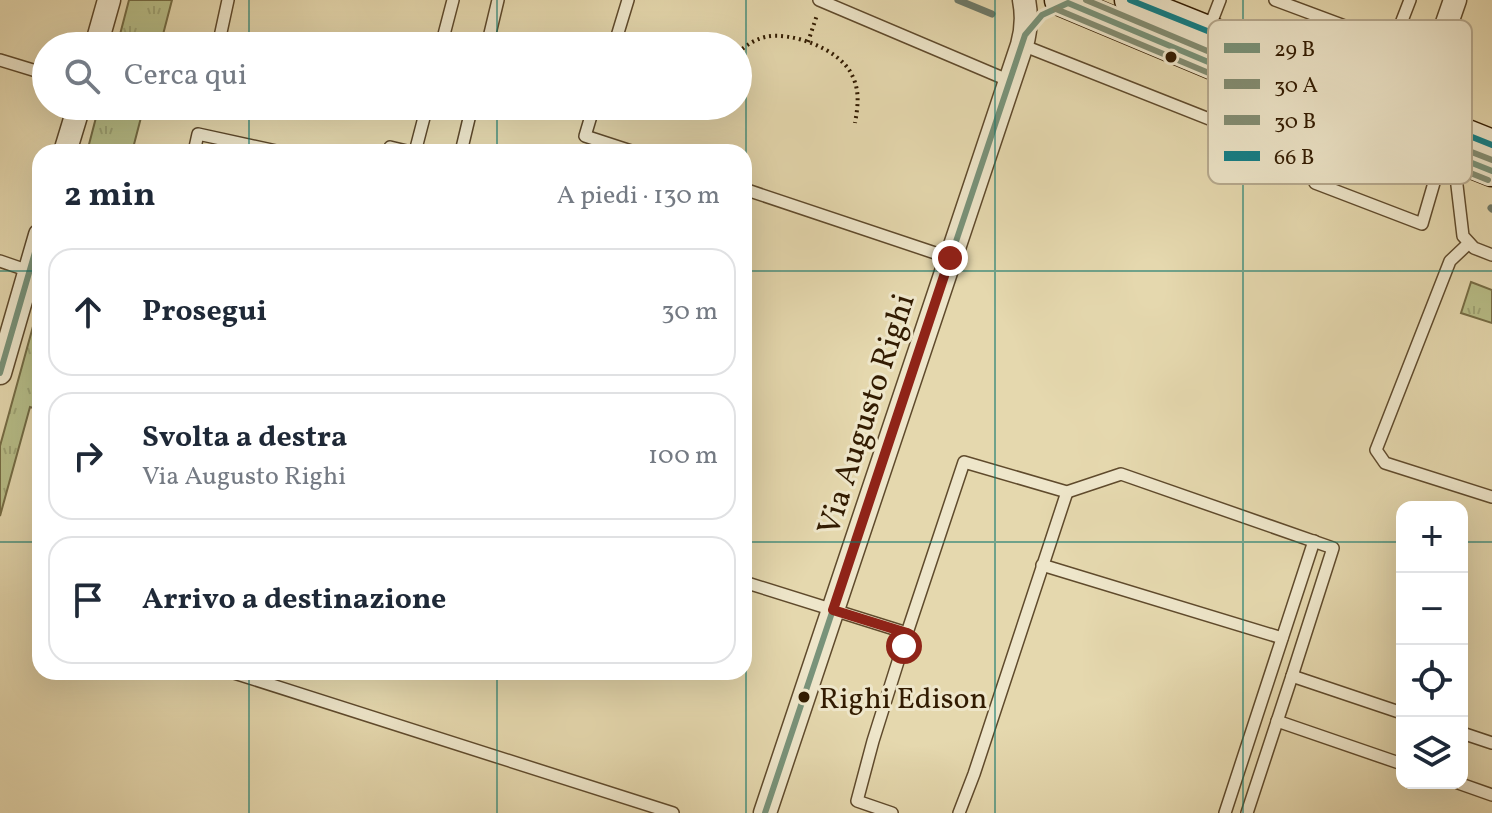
<!DOCTYPE html>
<html lang="it">
<head>
<meta charset="utf-8">
<style>
	body { margin:0; font-family:Vollkorn,serif; background:#f6f6f7; color:#1f2937 }
	.controls { position:absolute; right:24px; bottom:24px; display:grid; overflow:hidden; border-radius:16px; box-shadow:0 8px 32px #0002 }
	.controls button { width:72px; height:72px; display:grid; place-items:center; padding:0; border:0; border-bottom:2px solid #e0e1e3; background:#fff; color:#1f2937; font:40px sans-serif }
	.stop { position:absolute; width:24px; height:24px; margin:-18px; border:6px solid #8f2418; border-radius:50%; background:#fff }
	.stop.end { background:#8f2418; border-color:#fff; box-shadow:0 2px 8px #0008 }
	.list { margin:0; padding:0; list-style:none }
	h2 { display:flex; justify-content:space-between; align-items:center; height:104px; margin:0; padding:0 32px; font-size:34px }
	h2 small { font-size:26px; font-weight:400; color:#747a83 }
	.list li { display:grid; grid-template-columns:52px 1fr auto; gap:24px; align-items:center; box-sizing:border-box; height:128px; margin:0 16px 16px; padding:0 16px; border:2px solid #e0e1e3; border-radius:24px }
	.list b { display:block; font-size:30px; white-space:nowrap }
	.list p { margin:0; font-size:26px; white-space:nowrap; color:#747a83 }
	.list em { font-size:26px; font-style:normal; color:#747a83 }
	.icon { flex:none; width:44px; height:44px; fill:none; stroke:currentColor; stroke-width:2; stroke-linecap:round; stroke-linejoin:round }
	.map { position:relative; flex:none; width:1492px; height:813px; overflow:hidden }
	.search { position:absolute; background:#fff; box-shadow:0 8px 32px #0002; left:32px; top:32px; width:720px; height:88px; display:flex; align-items:center; gap:20px; box-sizing:border-box; padding:0 28px; border-radius:44px; color:#747a83; font-size:30px }
	.panel { position:absolute; background:#fff; box-shadow:0 8px 32px #0002; left:32px; top:144px; width:720px; height:536px; border-radius:24px }
	.map>svg:first-child { display:block }
	.grass { fill:url(#grass-tufts); stroke:#756c44; stroke-width:2 }
	.lines { fill:none; stroke-linecap:round; stroke-linejoin:round }
	.stream { stroke:#6e7a69; stroke-width:7 }
	.lane-casing { stroke:#5f4a2c; stroke-width:14 }
	.street-casing { stroke:#5f4a2c; stroke-width:25 }
	.secondary-casing { stroke:#321b01; stroke-width:33 }
	.path { stroke:#321b01; stroke-width:4; stroke-dasharray:2 4; stroke-linecap:butt }
	.lane { stroke:#eee6ca; stroke-width:11 }
	.street { stroke:#eee6ca; stroke-width:22 }
	.secondary { stroke:#eee6ca; stroke-width:30 }
	.bus-1-casing { stroke:#eee6ca; stroke-width:12 }
	.bus-2-casing { stroke:#eee6ca; stroke-width:12 }
	.bus-3-casing { stroke:#eee6ca; stroke-width:12 }
	.bus-4-casing { stroke:#eee6ca; stroke-width:12 }
	.bus-1 { stroke:#79937a; stroke-width:6 }
	.bus-2 { stroke:#838e74; stroke-width:6 }
	.bus-3 { stroke:#838e74; stroke-width:6 }
	.bus-4 { stroke:#0f7f89; stroke-width:6 }
	.route { stroke:#8f2418; stroke-width:10 }
	.grid { fill:none; stroke:#0f766e; stroke-width:2; stroke-opacity:0.55 }
	.bus-dot { fill:#321b01; stroke:#eee6ca; stroke-width:3 }
	.labels { text-anchor:middle; stroke-width:6; stroke-linejoin:round; paint-order:stroke }
	.bus-label { font-size:30px; fill:#321b01; stroke:#eee6ca; text-anchor:start }
	.street-label { font-size:32px; fill:#321b01; stroke:#eee6ca }
	.key { fill:#eee6ca; stroke:#b6a98e; stroke-width:2 }
	.key-label { font-size:22px; fill:#321b01 }
</style>
</head>
<body>
<div class="map">
<svg width="1492" height="813" viewBox="0 0 1492 813">
	<defs>
		<pattern id="grass-tufts" width="24" height="20" patternUnits="userSpaceOnUse" patternTransform="scale(2)"><rect width="24" height="20" fill="#b8be88"/><path d="M3 7l-1-3M5 7V3M7 7l1-3M15 17l-1-3M17 17v-4M19 17l1-3" fill="none" stroke="#9fa374"/></pattern>
	</defs>
	<rect width="100%" height="100%" fill="#e5d8ae"/>
	<filter id="stains"><feTurbulence type="fractalNoise" baseFrequency=".0025" numOctaves="4"/><feColorMatrix values="0 0 0 0 .2 0 0 0 0 .09 0 0 0 0 .02 0 0 0 .5 -.17"/></filter>
	<radialGradient id="worn" r=".72"><stop offset=".6" stop-color="#630" stop-opacity="0"/><stop offset="1" stop-color="#630" stop-opacity=".3"/></radialGradient>
	<g class="grass">
		<path d="M129 0H172L160 46H117Z"/>
		<path d="M99 106H144L132 152H87Z"/>
		<path d="M1471 282 1492 290V323L1461 313Z"/>
		<path d="M40 301V410L30 407 0 516V446Z"/>
	</g>
	<g class="lines">
		<g class="stream">
			<path d="M958 0 992 14"/>
			<path d="M1382 166 1401 173"/>
			<path d="M1491 208 1492 209"/>
		</g>
		<g class="lane-casing">
			<g id="lane">
				<path d="M819 0 1010 81"/>
				<path d="M1275 0 1393 44 1410 0"/>
				<path d="M1208 31 1220 0"/>
				<path d="M1022 45 1275 145 1285 140 1300 99"/>
				<path d="M218 46 228 0"/>
				<path d="M441 46 453 0"/>
				<path d="M487 46 498 0"/>
				<path d="M614 46 628 0"/>
				<path d="M0 60 46 74"/>
				<path d="M594 106 585 136 634 152"/>
				<path d="M194 152 198 134 281 152"/>
				<path d="M389 152 390 147 411 152"/>
				<path d="M415 152 427 106"/>
				<path d="M461 152 472 106"/>
				<path d="M1454 160 1463 236 1474 248 1492 255"/>
				<path d="M1315 183 1422 224 1443 152"/>
				<path d="M744 189 950 258"/>
				<path d="M1469 243 1450 261 1376 450 1385 463 1492 497"/>
				<path d="M0 261 29 271"/>
				<path d="M1042 565 1282 638"/>
				<path d="M744 582 907 633 873 741 857 801 892 813"/>
				<path d="M907 633 964 462 1067 492 1121 474 1333 548 1292 676 1402 713"/>
				<path d="M231 672 673 813"/>
				<path d="M1277 721 1402 764"/>
				<path d="M1462 733 1492 743"/>
				<path d="M1458 783 1492 795"/>
				<path d="M959 813 974 774 1067 492"/>
				<path d="M1225 813 1314 541"/>
				<path d="M1247 813 1292 676"/>
			</g>
		</g>
		<g class="street-casing">
			<g id="street">
				<path d="M96 46 109 0"/>
				<path d="M1415 115 1455 0"/>
				<path d="M65 152 79 106"/>
				<path d="M0 373 40 235"/>
				<path d="M765 813 1022 45C1026 31 1027 15 1024 0"/>
			</g>
		</g>
		<g class="secondary-casing">
			<g id="secondary">
				<path d="M1060 0 1232 72 1407 137 1492 171"/>
				<path d="M1130 0 1492 145"/>
			</g>
		</g>
		<g class="path">
			<path d="M808 42 817 15"/>
			<path d="M738 53C746 45 754 40 765 37 791 31 840 49 852 75 860 91 858 106 855 123"/>
		</g>
		<use href="#lane" class="lane"/>
		<use href="#street" class="street"/>
		<use href="#secondary" class="secondary"/>
		<g class="bus-1-casing">
			<g id="bus-1">
				<path d="M0 373 40 235"/>
				<path d="M765 813 1025 35 1042 15 1068 3 1232 72 1407 137 1492 171"/>
			</g>
		</g>
		<g class="bus-2-casing">
			<path id="bus-2" d="M1056 9 1228 81 1403 146 1488 180"/>
		</g>
		<g class="bus-3-casing">
			<path id="bus-3" d="M1086 0 1236 63 1410 128 1492 160"/>
		</g>
		<g class="bus-4-casing">
			<path id="bus-4" d="M1130 0 1492 145"/>
		</g>
		<use href="#bus-1" class="bus-1"/>
		<use href="#bus-2" class="bus-2"/>
		<use href="#bus-3" class="bus-3"/>
		<use href="#bus-4" class="bus-4"/>
	</g>
	<g class="lines">
		<path class="route" d="M904 646 907 633 833 610 950 258"/>
	</g>
	<path class="grid" d="M249 0V46M497 0V46M746 0V813M995 0V813M1243 0V813M249 106V152M497 106V152M0 271H40M744 271H1492M0 542H40M744 542H1402M1462 542H1492M249 672V813M497 672V813"/>
	<g class="bus-dot">
		<circle cx="1171" cy="57" r="7"/>
		<circle cx="804" cy="697" r="7"/>
	</g>
	<g class="labels">
		<g class="bus-label">
			<text x="819" y="708">Righi Edison</text>
		</g>
		<g class="street-label">
			<text transform="translate(865 414) rotate(-72)" y="11">Via Augusto Righi</text>
		</g>
	</g>
	<rect x="1208" y="20" width="264" height="164" rx="12" class="key"/>
	<rect x="1224" y="43" width="36" height="10" fill="#79937a"/>
	<rect x="1224" y="79" width="36" height="10" fill="#838e74"/>
	<rect x="1224" y="115" width="36" height="10" fill="#838e74"/>
	<rect x="1224" y="151" width="36" height="10" fill="#0f7f89"/>
	<g class="key-label">
		<text x="1274" y="56">29 B</text>
		<text x="1274" y="92">30 A</text>
		<text x="1274" y="128">30 B</text>
		<text x="1274" y="164">66 B</text>
	</g>
	<rect width="100%" height="100%" filter="url(#stains)"/>
	<rect width="100%" height="100%" fill="url(#worn)"/>
</svg>
<div class="controls">
<button>+</button>
<button>−</button>
<button><svg class="icon" aria-label="locate" viewBox="0 0 24 24"><circle cx="12" cy="12" r="6"/><path d="M12 2v4M12 18v4M2 12h4M18 12h4"/></svg></button>
<button><svg class="icon" aria-label="layers" viewBox="0 0 24 24"><path d="M12 4l9 5-9 5-9-5zM3 14l9 5 9-5"/></svg></button>
</div>
<div class="stop" style="left:904px;top:646px"></div>
<div class="stop end" style="left:950px;top:258px"></div>
<div class="search"><svg class="icon" aria-label="search" viewBox="0 0 24 24"><circle cx="10" cy="10" r="6"/><path d="M15 15l6 6"/></svg>Cerca qui</div>
<section class="panel">
<h2>2 min<small>A piedi · 130 m</small></h2>
<ul class="list">
<li><svg class="icon" aria-label="ahead" viewBox="0 0 24 24"><path d="M12 20V5M6 11l6-6 6 6"/></svg><div><b>Prosegui</b></div><em>30 m</em></li>
<li><svg class="icon" aria-label="right" viewBox="0 0 24 24"><path d="M7 20v-9h11M14 6l5 5-5 5"/></svg><div><b>Svolta a destra</b><p>Via Augusto Righi</p></div><em>100 m</em></li>
<li><svg class="icon" aria-label="arrive" viewBox="0 0 24 24"><path d="M6 21V4h12l-3 4 3 4H6"/></svg><div><b>Arrivo a destinazione</b></div></li>
</ul>
</section>
</div>
</body>
</html>
